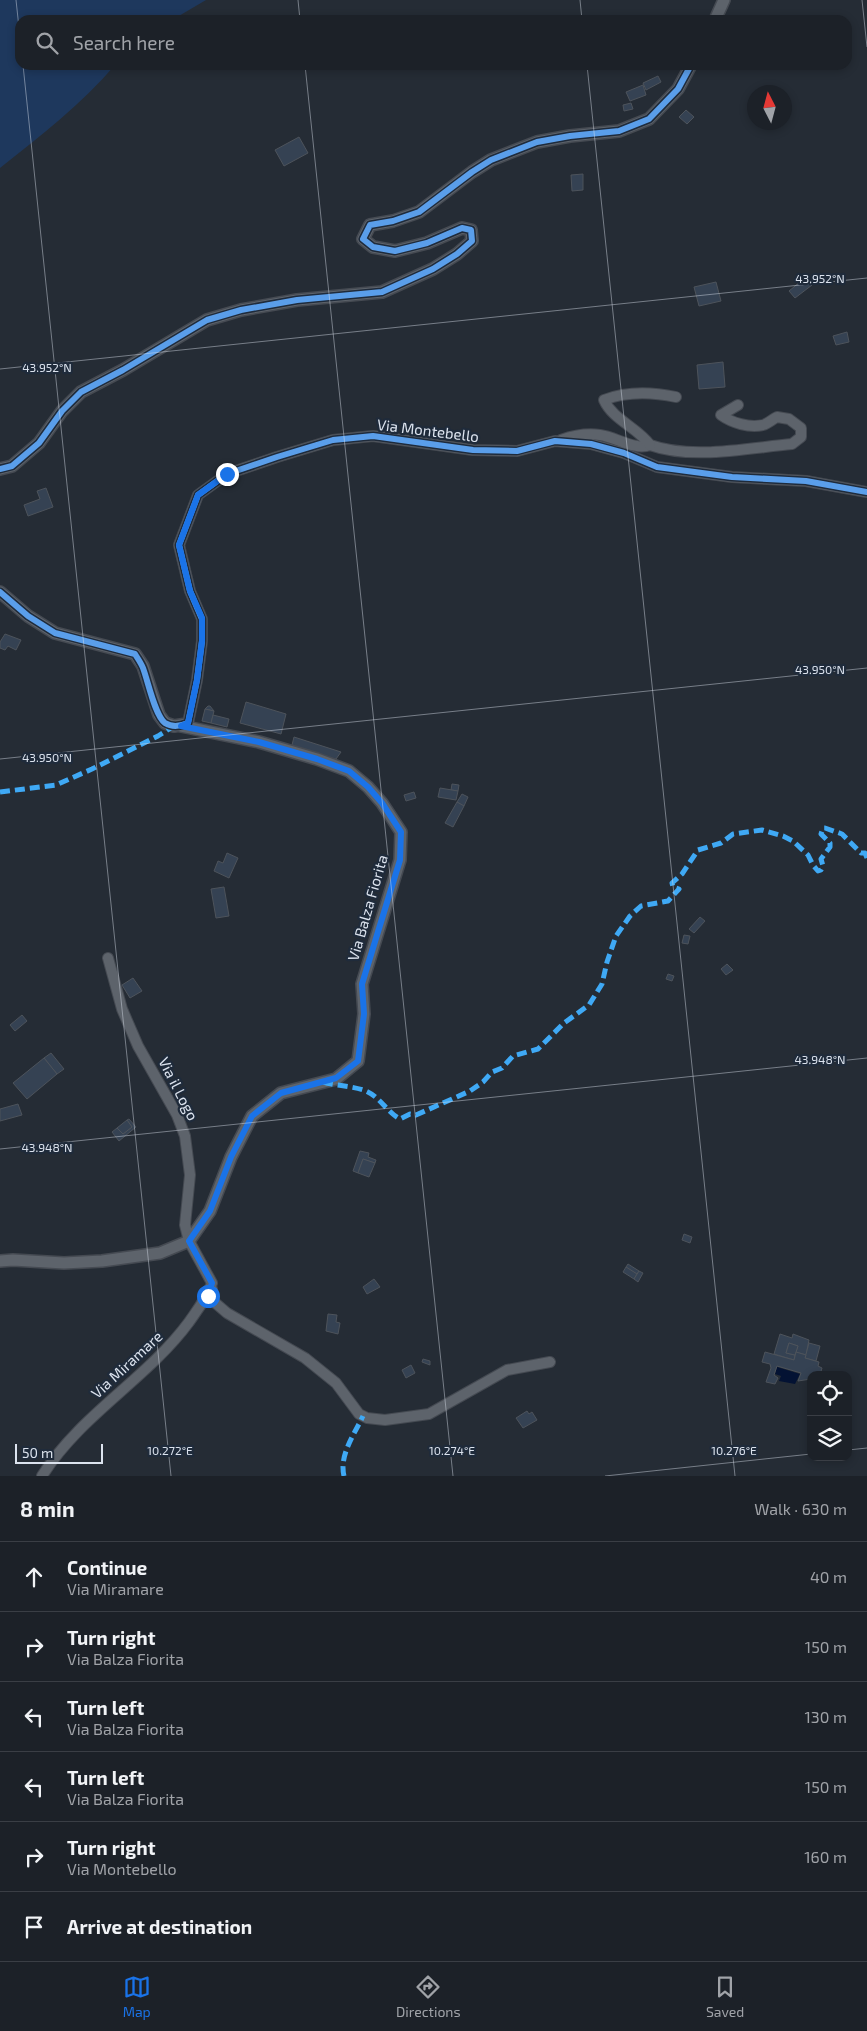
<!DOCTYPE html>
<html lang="en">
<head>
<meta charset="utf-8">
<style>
	body { margin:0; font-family:"Exo 2",sans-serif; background:#292e34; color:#f1f3f6 }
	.controls { position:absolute; right:15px; bottom:15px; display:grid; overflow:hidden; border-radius:10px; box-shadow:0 2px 8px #0003 }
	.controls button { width:45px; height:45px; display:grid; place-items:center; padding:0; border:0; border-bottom:1px solid #3a3e45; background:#1c2128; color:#f1f3f6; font:25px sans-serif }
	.compass { position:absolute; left:747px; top:85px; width:45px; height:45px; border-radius:50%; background:#1c2128; box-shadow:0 2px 8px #0003; rotate:354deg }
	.scale { position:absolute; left:15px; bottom:12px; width:88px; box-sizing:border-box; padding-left:5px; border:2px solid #dce3ee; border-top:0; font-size:14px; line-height:18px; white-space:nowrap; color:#dce3ee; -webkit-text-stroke:4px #1f2b3b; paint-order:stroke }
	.stop { position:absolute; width:15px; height:15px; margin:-11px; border:4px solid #1a73e8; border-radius:50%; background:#fff }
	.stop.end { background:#1a73e8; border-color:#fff; box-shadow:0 1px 5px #0008 }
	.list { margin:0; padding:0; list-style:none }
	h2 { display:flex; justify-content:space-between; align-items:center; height:65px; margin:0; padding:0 20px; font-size:21px }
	h2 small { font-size:16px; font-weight:400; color:#a0a3a8 }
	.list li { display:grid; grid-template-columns:32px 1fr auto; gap:15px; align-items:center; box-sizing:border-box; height:70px; padding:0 20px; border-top:1px solid #3a3e45 }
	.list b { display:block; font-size:19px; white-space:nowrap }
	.list p { margin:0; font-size:16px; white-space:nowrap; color:#a0a3a8 }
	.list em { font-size:16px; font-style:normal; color:#a0a3a8 }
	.icon { flex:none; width:28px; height:28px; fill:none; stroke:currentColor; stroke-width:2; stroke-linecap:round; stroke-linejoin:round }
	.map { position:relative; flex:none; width:867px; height:1476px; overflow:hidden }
	.search { position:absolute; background:#1c2128; box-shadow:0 2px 8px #0003; left:15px; right:15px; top:15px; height:55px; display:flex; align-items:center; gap:12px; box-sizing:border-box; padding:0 18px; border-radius:15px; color:#a0a3a8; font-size:19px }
	.sheet { height:485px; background:#1c2128 }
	nav { display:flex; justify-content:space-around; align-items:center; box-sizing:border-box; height:70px; border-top:1px solid #3a3e45; background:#1c2128; font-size:14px; color:#a0a3a8 }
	nav a { display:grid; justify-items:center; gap:2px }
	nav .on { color:#1a73e8 }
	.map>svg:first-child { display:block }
	.green { fill:#1e385d }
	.water { fill:#031233 }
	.building { fill:#354253; stroke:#4d535b }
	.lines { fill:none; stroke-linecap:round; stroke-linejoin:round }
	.minor-casing { stroke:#454a52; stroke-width:12 }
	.tertiary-casing { stroke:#454a52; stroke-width:14 }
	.minor { stroke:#5d636b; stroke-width:10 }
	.tertiary { stroke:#5d636b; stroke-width:11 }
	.quiet { stroke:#3fa9f5; stroke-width:5; stroke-dasharray:10 5; stroke-linecap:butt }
	.cycleway-casing { stroke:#1f2b3b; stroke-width:9 }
	.cycleway { stroke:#5a9eea; stroke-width:6 }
	.route { stroke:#1a73e8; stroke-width:6 }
	.ticks { fill:none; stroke:#dce3ee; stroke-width:1; stroke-opacity:0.45 }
	.labels { text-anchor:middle; stroke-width:4.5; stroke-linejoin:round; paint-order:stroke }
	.street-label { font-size:15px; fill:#dce3ee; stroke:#1f2b3b }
	.ticks-label { font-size:12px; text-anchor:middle; fill:#dce3ee; stroke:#1f2b3b; stroke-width:4.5; stroke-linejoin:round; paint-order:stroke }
</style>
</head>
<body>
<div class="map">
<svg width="867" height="1476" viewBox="0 0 867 1476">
	<rect width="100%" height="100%" fill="#252c35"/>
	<path class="green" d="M0 0H206L172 20H20V65H115C82 104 40 136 0 168Z"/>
	<path class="water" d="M777 1367 800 1374 795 1384 779 1381 781 1376 775 1374Z"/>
	<g class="building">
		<path d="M658 76 661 82 646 90 643 83Z"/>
		<path d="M643 85 646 95 630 101 626 92Z"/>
		<path d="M631 103 633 109 624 111 623 105Z"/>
		<path d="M686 110 694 117 687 124 679 117Z"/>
		<path d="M299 137 308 153 284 166 275 150Z"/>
		<path d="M583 174V190L572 191 571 175Z"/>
		<path d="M806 277 812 285 795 298 789 291Z"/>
		<path d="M716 282 721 301 699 306 694 287Z"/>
		<path d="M847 332 849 342 836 345 833 336Z"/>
		<path d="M723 362 725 387 699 389 697 365Z"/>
		<path d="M46 488 53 507 28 516 24 505 40 499 37 491Z"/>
		<path d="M5 634 21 640 16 650 8 646 5 650 0 648V642Z"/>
		<path d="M246 702 286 714 281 734 240 723Z"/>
		<path d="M210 706 214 711 205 709 208 706Z"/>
		<path d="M205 709 214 711 211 723 202 721Z"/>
		<path d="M213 715 229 719 227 727 211 723Z"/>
		<path d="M294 737 341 752 336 759 291 749Z"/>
		<path d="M452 784 459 785 458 791 451 790Z"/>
		<path d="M440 788 458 791 456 800 438 797Z"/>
		<path d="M414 792 416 798 406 801 404 795Z"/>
		<path d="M462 794 468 797 464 806 457 802Z"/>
		<path d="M457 802 464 806 453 827 445 823Z"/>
		<path d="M227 853 238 858 229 878 214 871 218 861 223 863Z"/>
		<path d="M224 887 229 916 216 918 211 889Z"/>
		<path d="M700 917 705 921 694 933 689 929Z"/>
		<path d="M684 935 690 936 688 944 682 943Z"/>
		<path d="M727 964 733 970 726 975 721 969Z"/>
		<path d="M668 974 674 976 672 981 666 979Z"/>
		<path d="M133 978 142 991 130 998 122 985Z"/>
		<path d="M22 1015 27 1021 15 1031 10 1025Z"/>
		<path d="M51 1053 64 1069 57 1074 44 1058Z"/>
		<path d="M44 1058 57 1074 27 1099 13 1083Z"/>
		<path d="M18 1104 22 1115 0 1121V1109Z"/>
		<path d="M129 1119 136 1127 119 1141 112 1132 117 1128 123 1134 132 1127 127 1120Z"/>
		<path d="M127 1120 132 1127 123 1134 117 1128Z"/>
		<path d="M360 1151 369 1153 368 1157 376 1160 375 1163 363 1159 358 1173 353 1171Z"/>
		<path d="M363 1159 375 1163 369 1177 358 1173Z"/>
		<path d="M684 1234 692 1237 690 1243 682 1240Z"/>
		<path d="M628 1264 639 1271 637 1274 626 1267Z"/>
		<path d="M626 1267 637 1274 634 1279 623 1272Z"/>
		<path d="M639 1271 643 1273 638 1282 634 1279Z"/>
		<path d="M374 1279 380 1287 367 1294 363 1287Z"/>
		<path d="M328 1314 337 1315 336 1322 340 1323 338 1334 326 1331Z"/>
		<path d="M780 1334 792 1338 793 1334 809 1340 806 1355 796 1352 798 1346 789 1343 786 1353 795 1355 794 1360 774 1354Z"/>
		<path d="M789 1343 798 1346 795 1355 786 1353Z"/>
		<path d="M809 1343 820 1346 816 1361 805 1358Z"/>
		<path d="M765 1352 794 1360 796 1352 806 1355 805 1358 819 1362 818 1366 822 1368 820 1375H811V1379L798 1381 801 1373 777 1366 774 1375 778 1378 775 1384 766 1382 771 1368 770 1364 762 1362Z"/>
		<path d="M423 1359 430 1361V1365L422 1362Z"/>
		<path d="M411 1365 415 1373 406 1378 402 1370Z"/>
		<path d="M527 1411 529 1414 532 1412 537 1420 523 1428 516 1418Z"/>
	</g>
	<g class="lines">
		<g class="minor-casing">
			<g id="minor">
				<path d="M561 440C575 435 586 433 600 435 616 437 635 451 650 445 692 460 748 448 792 444L801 437V428L789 419 777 417C773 419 767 424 763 425 749 428 732 423 721 415L738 405"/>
				<path d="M650 445C637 427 613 420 604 400 627 391 652 392 676 397"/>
				<path d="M188 723 197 680 202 641V619L190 591 179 545 198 495 227 474 277 457 333 440 373 436 473 450 517 451 555 441 591 444 624 453 657 467 732 477 806 481 867 492"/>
				<path d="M212 1289 213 1301 227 1313 305 1358 336 1383 359 1414 367 1418 385 1420 429 1414 507 1370 550 1362"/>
				<path d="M42 1476C80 1415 147 1379 189 1322 198 1309 207 1298 212 1283L189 1241 185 1225 190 1175 185 1136 177 1115 138 1046 122 1009 108 958"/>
			</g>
		</g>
		<g class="tertiary-casing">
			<g id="tertiary">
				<path d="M715 20 724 0"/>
				<path d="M0 469 12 466 39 443 62 411 81 392 123 370 207 320 241 310 297 300 382 292 433 269 457 254 472 241 471 230 462 228 427 243 395 251 373 247 363 239 370 225 393 221 419 212 472 172 491 160 537 142 570 136 619 131 649 119 678 89 691 65"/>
				<path d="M0 592 28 616 55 633 135 654 143 666 159 715 165 723 174 726 187 724"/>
				<path d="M0 1261 13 1260 64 1263 102 1261 160 1253 189 1241 210 1211 231 1157 252 1116 281 1093 336 1079 358 1061 364 1014 362 984 400 860 401 832 382 803 368 787 349 771 317 759 259 742 181 726"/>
			</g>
		</g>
		<use href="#minor" class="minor"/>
		<use href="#tertiary" class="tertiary"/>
		<g class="quiet">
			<path d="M0 792 56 785 92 769 158 736 174 726"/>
			<path d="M323 1082C337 1086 353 1086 366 1091 380 1097 387 1112 400 1119L410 1114 416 1115 470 1091 483 1082 492 1072 502 1068 513 1056 538 1049 564 1023 589 1005 602 984 607 962 616 936 630 916 641 906 668 901 679 889 673 887 672 883 682 874 698 850 721 843 733 834 762 830 783 836 793 841 808 855 813 865 818 871 821 870 823 866 821 859 830 847V843L821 834 823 828H825L842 834 861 853H865L867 858"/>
			<path d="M344 1476C339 1455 354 1435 363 1416"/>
		</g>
		<g class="cycleway-casing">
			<g id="cycleway">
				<path d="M0 469 12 466 39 443 62 411 81 392 123 370 207 320 241 310 297 300 382 292 433 269 457 254 472 241 471 230 462 228 427 243 395 251 373 247 363 239 370 225 393 221 419 212 472 172 491 160 537 142 570 136 619 131 649 119 678 89 691 65"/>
				<path d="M0 592 28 616 55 633 135 654C138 659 141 663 143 668 148 681 155 716 165 723 173 728 181 726 188 723L197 680 202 641V619L190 591 179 545 198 495 227 474 277 457 333 440 373 436 473 450 517 451 555 441 591 444 624 453 657 467 732 477 806 481 867 492"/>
			</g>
		</g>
		<use href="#cycleway" class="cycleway"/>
	</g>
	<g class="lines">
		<path class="route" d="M208 1296 212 1283 189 1241 210 1211 231 1157 252 1116 281 1093 336 1078 358 1061 364 1014 362 984 400 860 401 832 382 803 368 787 349 771 317 759 259 742 181 726 188 723 197 680 202 641V618L190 591 179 545 198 495 227 474"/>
	</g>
	<path class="ticks" d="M16 0 20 37M298 0 300 20M580 0 582 20M862 0 867 47M23 65 171 1476M305 65 453 1476M587 65 735 1476M0 369 867 278M0 759 867 668M0 1149 867 1058M848 1450 867 1448M605 1476 811 1454"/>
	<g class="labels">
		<g class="street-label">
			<text transform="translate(428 431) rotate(7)" y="5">Via Montebello</text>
			<text transform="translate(368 908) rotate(-74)" y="5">Via Balza Fiorita</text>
			<text transform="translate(178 1089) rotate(63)" y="5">Via il Logo</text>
			<text transform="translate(127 1365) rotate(-43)" y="5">Via Miramare</text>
		</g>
	</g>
	<g class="ticks-label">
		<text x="820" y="283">43.952°N</text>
		<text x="47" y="372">43.952°N</text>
		<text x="820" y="674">43.950°N</text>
		<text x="47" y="762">43.950°N</text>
		<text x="820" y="1064">43.948°N</text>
		<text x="47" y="1152">43.948°N</text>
		<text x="170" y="1455">10.272°E</text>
		<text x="452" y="1455">10.274°E</text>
		<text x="734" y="1455">10.276°E</text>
	</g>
</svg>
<div class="controls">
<button><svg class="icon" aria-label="locate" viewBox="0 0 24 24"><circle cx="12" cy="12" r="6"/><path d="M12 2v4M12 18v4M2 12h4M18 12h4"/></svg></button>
<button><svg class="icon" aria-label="layers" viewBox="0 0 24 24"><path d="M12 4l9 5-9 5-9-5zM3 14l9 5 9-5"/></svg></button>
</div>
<svg class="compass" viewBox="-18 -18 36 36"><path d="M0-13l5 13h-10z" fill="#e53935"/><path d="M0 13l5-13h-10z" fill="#a0a3a8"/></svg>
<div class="scale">50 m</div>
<div class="stop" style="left:208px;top:1296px"></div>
<div class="stop end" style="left:227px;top:474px"></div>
<div class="search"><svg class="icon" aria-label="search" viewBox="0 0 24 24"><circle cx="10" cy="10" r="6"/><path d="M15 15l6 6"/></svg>Search here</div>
</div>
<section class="sheet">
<h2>8 min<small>Walk · 630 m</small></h2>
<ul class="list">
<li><svg class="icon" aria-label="ahead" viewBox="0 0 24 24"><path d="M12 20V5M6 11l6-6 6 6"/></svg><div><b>Continue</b><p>Via Miramare</p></div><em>40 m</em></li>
<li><svg class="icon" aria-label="right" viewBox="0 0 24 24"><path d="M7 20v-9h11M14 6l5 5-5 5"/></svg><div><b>Turn right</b><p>Via Balza Fiorita</p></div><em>150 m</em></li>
<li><svg class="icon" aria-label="left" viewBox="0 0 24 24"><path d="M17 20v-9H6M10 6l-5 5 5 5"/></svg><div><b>Turn left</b><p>Via Balza Fiorita</p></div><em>130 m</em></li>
<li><svg class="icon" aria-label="left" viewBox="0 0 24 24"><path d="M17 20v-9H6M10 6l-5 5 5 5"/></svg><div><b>Turn left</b><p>Via Balza Fiorita</p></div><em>150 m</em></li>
<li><svg class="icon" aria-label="right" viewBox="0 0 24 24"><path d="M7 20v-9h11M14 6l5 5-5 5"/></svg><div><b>Turn right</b><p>Via Montebello</p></div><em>160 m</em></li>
<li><svg class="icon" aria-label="arrive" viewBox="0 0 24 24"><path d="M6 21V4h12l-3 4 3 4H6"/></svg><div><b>Arrive at destination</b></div></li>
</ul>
</section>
<nav>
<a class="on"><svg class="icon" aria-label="map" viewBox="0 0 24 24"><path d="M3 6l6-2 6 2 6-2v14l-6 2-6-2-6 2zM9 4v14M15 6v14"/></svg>Map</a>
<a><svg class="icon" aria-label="directions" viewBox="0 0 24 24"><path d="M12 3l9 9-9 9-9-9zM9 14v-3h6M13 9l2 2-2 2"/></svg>Directions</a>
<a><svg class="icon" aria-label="saved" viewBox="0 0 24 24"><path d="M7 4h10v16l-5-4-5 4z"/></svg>Saved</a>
</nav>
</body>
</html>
